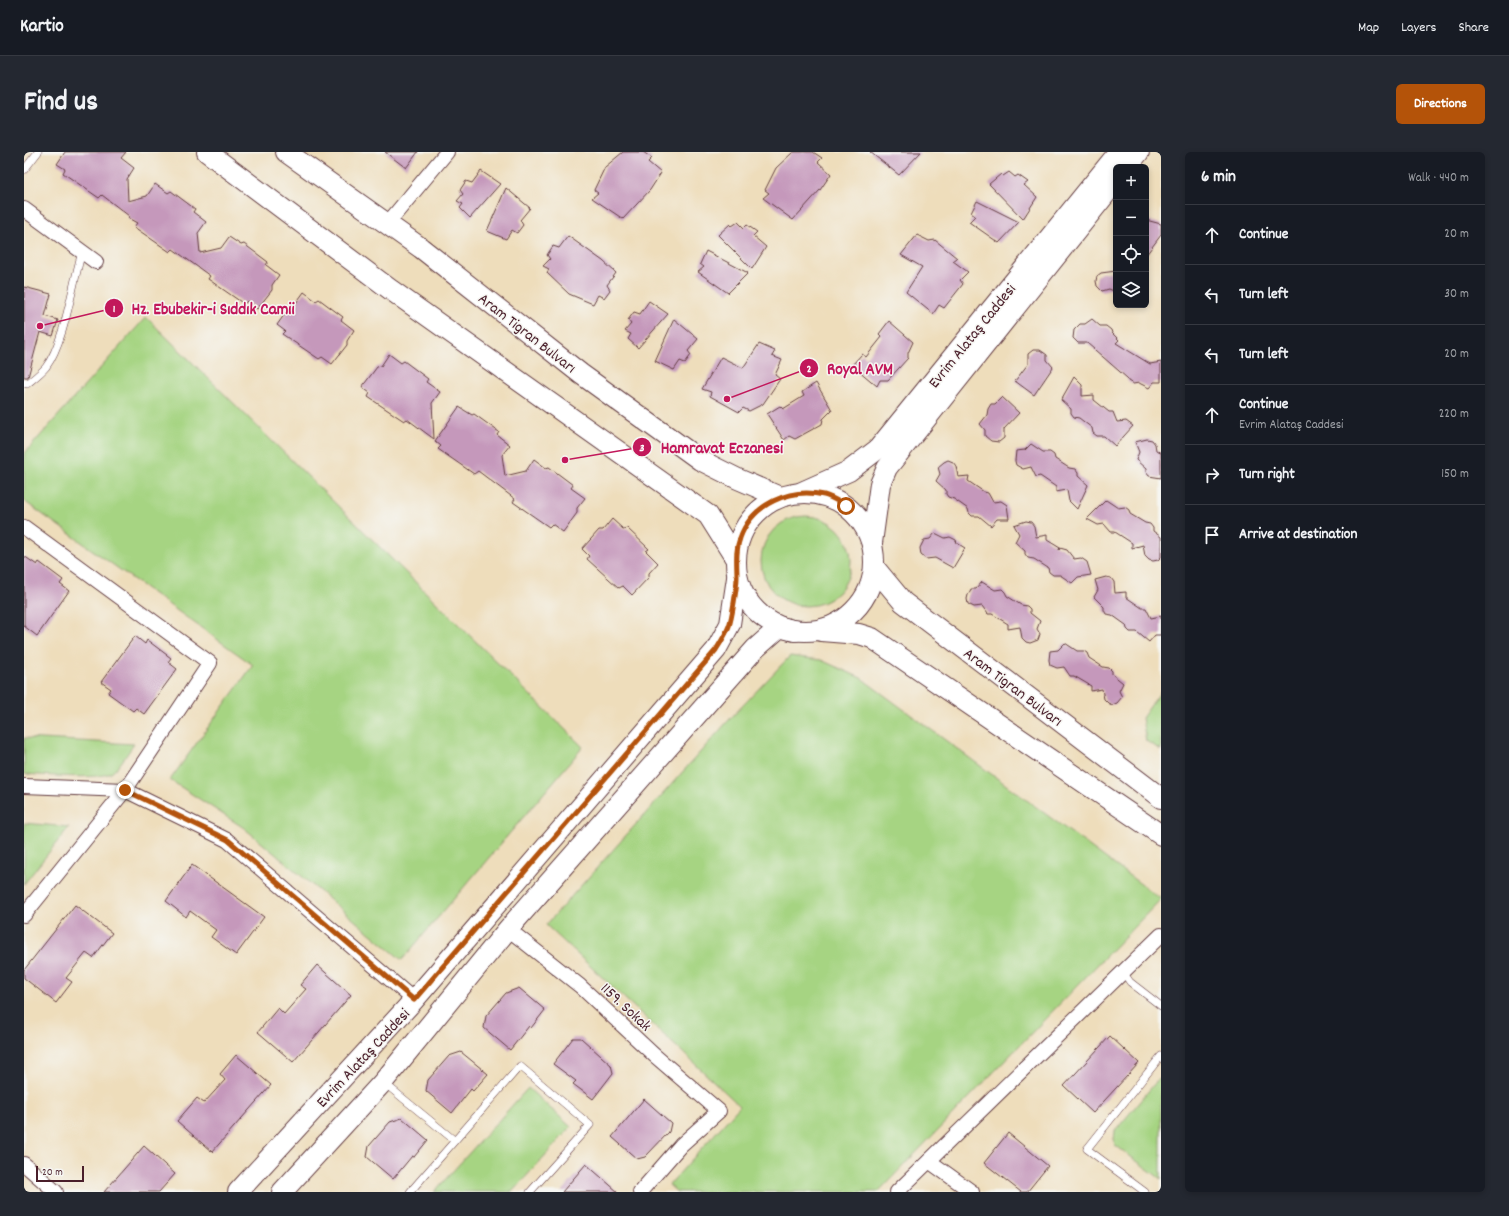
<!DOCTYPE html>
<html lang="en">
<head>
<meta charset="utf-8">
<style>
	body { margin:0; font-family:Dekko,sans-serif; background:#242831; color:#f1f3f6 }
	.controls { position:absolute; right:12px; top:12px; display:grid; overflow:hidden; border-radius:6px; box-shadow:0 2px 6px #0003 }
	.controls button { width:36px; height:36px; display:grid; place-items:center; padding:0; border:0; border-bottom:1px solid #363941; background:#171b24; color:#f1f3f6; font:20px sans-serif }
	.scale { position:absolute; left:12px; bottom:10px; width:48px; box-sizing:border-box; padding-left:4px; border:2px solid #4a1f2b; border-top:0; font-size:11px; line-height:14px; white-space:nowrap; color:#4a1f2b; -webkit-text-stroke:3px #f6f6f2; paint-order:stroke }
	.stop { position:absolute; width:12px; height:12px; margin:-9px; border:3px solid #b45309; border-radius:50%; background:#fff }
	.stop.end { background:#b45309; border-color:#fff; box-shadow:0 1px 4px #0008 }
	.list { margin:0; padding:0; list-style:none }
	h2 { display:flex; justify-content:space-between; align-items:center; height:52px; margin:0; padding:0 16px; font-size:17px }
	h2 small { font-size:13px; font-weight:400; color:#9ea1a6 }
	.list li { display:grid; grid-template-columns:26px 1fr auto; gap:12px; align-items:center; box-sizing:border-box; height:60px; padding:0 16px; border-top:1px solid #363941 }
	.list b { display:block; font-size:15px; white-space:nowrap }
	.list p { margin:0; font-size:13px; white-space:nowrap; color:#9ea1a6 }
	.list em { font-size:13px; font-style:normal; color:#9ea1a6 }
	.icon { flex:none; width:22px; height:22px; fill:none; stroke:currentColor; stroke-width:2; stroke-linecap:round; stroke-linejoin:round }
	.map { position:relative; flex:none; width:1137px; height:1040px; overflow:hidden; border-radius:6px }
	header { display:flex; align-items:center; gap:24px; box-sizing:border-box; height:56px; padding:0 20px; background:#171b24; border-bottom:1px solid #363941 }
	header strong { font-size:19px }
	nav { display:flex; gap:22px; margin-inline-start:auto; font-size:14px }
	.intro { display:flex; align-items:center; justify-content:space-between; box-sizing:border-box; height:96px; padding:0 24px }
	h1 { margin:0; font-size:28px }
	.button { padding:10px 18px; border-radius:6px; background:#b45309; color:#fff; font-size:14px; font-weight:700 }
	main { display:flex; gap:24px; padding:0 24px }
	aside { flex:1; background:#171b24; border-radius:6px; box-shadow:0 2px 6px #0003 }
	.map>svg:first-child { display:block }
	.green { fill:#a6d482; stroke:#787a56 }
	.building { fill:#c598bb }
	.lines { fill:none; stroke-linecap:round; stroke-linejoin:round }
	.lane-casing { stroke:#633c41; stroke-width:8 }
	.street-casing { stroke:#633c41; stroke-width:16 }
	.secondary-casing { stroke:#633c41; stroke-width:22 }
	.lane { stroke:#fff; stroke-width:7 }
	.street { stroke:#fff; stroke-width:14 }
	.secondary { stroke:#fff; stroke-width:20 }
	.route { stroke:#b45309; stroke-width:5 }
	.labels { text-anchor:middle; stroke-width:3; stroke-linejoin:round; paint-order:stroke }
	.street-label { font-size:16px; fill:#4a1f2b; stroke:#f6f6f2 }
	.leader { fill:none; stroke:#c2185b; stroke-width:1.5 }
	.callout-dot { fill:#c2185b; stroke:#f6f6f2; stroke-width:1.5 }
	.mark-label { font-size:12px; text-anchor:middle; font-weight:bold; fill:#fff }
	.callout-label { font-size:17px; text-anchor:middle; font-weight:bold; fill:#c2185b; stroke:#f6f6f2; stroke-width:3; stroke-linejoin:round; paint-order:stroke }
</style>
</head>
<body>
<header>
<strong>Kartio</strong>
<nav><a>Map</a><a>Layers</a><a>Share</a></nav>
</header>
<div class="intro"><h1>Find us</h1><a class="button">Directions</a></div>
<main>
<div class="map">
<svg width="1137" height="1040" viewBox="0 0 1137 1040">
	<rect width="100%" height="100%" fill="#f6f6f2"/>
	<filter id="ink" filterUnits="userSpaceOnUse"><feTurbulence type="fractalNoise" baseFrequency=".025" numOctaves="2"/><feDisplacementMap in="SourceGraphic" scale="8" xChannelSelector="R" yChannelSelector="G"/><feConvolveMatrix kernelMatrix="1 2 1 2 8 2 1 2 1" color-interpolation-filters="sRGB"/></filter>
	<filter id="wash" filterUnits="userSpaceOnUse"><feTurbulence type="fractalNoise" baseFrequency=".012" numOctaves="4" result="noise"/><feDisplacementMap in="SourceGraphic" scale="16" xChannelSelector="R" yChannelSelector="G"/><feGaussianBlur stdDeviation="0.9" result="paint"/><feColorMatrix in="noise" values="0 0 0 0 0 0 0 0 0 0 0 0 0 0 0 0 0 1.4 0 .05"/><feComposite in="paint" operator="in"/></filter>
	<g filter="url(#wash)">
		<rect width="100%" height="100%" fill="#edb"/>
		<g class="green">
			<path d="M122 165 559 595 378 808 220 676 146 628 229 513 0 349V302Z"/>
			<circle cx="782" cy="409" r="45"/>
			<path d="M766 504 797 508 837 526 1137 747 854 1040H653L645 1033 716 954 522 773 704 569Z"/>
			<path d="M1137 539V598L1122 589 1118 566Z"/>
			<path d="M0 586 110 592C105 599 94 617 87 621 73 628 18 623 0 622Z"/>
			<path d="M0 671 45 675 0 732Z"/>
			<path d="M1137 924V1027L1091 993 1090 987 1091 979Z"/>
			<path d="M504 936 547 975 488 1040H410Z"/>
		</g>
		<g id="blocks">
			<g class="building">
				<path d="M41 0H102L97 6 110 16 103 27 104 49 123 44 131 32 144 41 147 39 171 57 169 60 182 70 174 81 176 101 197 96 205 85 217 93 220 92 244 110 242 113 255 123 248 133V138L233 157 223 149 220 152 184 127 186 124 149 97 146 100 110 75 113 71 104 66 105 64 78 43 75 46 39 21 41 17 33 12Z"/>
				<path d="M361 0H394L382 16Z"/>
				<path d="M599 0H619L628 6 624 10 637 21 626 38 599 67 568 46 574 41 570 38 581 15Z"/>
				<path d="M769 0H789L798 6 794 10 807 22 796 38 769 68 739 46 745 41 741 38 752 16Z"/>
				<path d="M846 0H897L875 23Z"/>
				<path d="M457 19 476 32 446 66 436 56 439 52 433 49 439 42 436 38 442 29 448 31Z"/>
				<path d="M985 20 991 25 994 23 1004 30 1000 33 1013 45 999 67 965 32 977 22 979 24Z"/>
				<path d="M482 36 506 56 496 68 499 73 493 81 488 78 482 87 463 79Z"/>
				<path d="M953 49 995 70 975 91 945 70 951 64 947 61Z"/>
				<path d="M1122 68 1137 72V83L1122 103Z"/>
				<path d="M714 70 720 76 723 73 733 80 729 84 742 95 728 117 694 83 706 72 708 74Z"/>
				<path d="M893 83 905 89 911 88 933 106 929 109 944 120 936 128 939 132 920 156 915 153 909 162 882 140 898 115 877 103Z"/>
				<path d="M544 84 579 109 592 121 583 133 586 138 580 146 574 143 569 152 545 142 523 121 525 117 519 114 526 107 523 103 529 94 535 96Z"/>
				<path d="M682 99 724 121 704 141 674 120 680 115 676 112Z"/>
				<path d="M1092 119V140L1085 137 1078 139 1073 134 1072 129 1073 124 1077 121Z"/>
				<path d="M0 135 27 142 21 164 34 168 29 184 16 180 4 225H0Z"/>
				<path d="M280 140 292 149 295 147 319 165 317 168 330 178 323 189V193L308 212 298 205 295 207 258 182 261 179 253 173 268 152 272 151Z"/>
				<path d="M625 149 644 162 614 196 604 187 607 182 601 179 607 172 604 168 610 160 616 162Z"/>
				<path d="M650 167 674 187 664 199 667 203 661 211 656 209 650 218 631 209Z"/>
				<path d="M1068 167 1076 174H1082L1087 178 1088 181 1095 188 1092 191 1126 212 1137 210V230H1130L1125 236 1115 231 1109 232 1104 229 1103 226 1063 191H1054L1049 186 1050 178 1056 172H1061Z"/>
				<path d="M865 169 889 190 884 201V206L864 228H856L853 234 828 213 838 202 842 205 858 185 855 182Z"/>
				<path d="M735 192 751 199 748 204 758 208 751 223 756 227 739 252 725 259 719 256 715 260 686 244 687 240 678 237 697 205 719 216Z"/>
				<path d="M1009 198H1016L1023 203V208L1029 215 1010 243 991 229 1004 212V202Z"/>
				<path d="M365 202 377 211 380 209 404 227 402 230 416 240 408 251 410 287 383 267 380 269 344 245 346 241 338 235 353 215 357 214Z"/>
				<path d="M1050 225 1058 233V244L1070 243V248L1085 260H1089L1093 270 1102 269 1109 274 1091 294 1080 284H1073L1069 281 1068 276 1055 266 1050 265 1047 261V257L1037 248Z"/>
				<path d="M792 231 808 258 799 267 798 272 771 287 765 284 760 288 743 262 756 254 759 257 780 244 778 240Z"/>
				<path d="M978 245 995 261 980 277V286L975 290 967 289 961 284V278L956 272 963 263 964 257 967 252H971Z"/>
				<path d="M435 255 448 263 450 262 475 280 473 283 486 293 478 303 481 324 502 319 510 307 522 316 525 315 549 333 547 336 561 346 553 356V361L539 380 528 372 525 375 489 350 491 347 454 319 450 322 414 297 417 294 411 289Z"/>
				<path d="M1123 287 1128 288 1131 292 1132 298 1137 301V326L1125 324 1122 320V317L1112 308 1115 300 1111 290Z"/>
				<path d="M1007 292 1019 300H1026L1030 303 1031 307 1045 316 1051 317 1054 321V324L1064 333 1053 357 1045 349 1043 338 1032 340V335L1016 324 1012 325 1007 315 999 317 992 313 991 309 992 299 1001 298Z"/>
				<path d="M924 308 929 310 932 314 934 325 945 324 944 329 960 340 964 341 969 350 977 349 983 353 985 367H973L967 374 955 364H948L945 361 944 357 930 347 924 345 922 342V338L912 329 916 322 914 315 920 310Z"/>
				<path d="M1082 348 1094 356 1101 355 1105 358 1106 362 1121 371 1126 372 1129 376V379L1137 385V405L1134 408 1129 409 1125 408 1121 404 1119 393 1108 396V391L1091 380H1087L1080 372 1074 373 1063 367Z"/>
				<path d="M588 367 599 377 603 376 625 397 622 399 634 411 625 421V425L608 443 599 434 595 436 563 407 565 404 558 397 575 378H579Z"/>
				<path d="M1002 369 1007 370 1010 374 1012 385 1023 383V388L1036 396 1035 398 1036 396 1043 398 1050 407 1057 406 1063 410 1067 423 1054 425 1048 431 1036 423H1029L1025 420 1024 416 1010 407 1004 406 1001 402V399L991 390 995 382 990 373Z"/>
				<path d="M911 381 921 386 926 385 932 388 933 391 941 396 929 416 911 406 902 407 897 403 896 396 900 388 906 387Z"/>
				<path d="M0 404 13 413 15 410 39 428 36 432 45 439 13 484 0 474Z"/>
				<path d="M1082 425 1087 426 1090 430 1091 441 1102 440V445L1118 456H1122L1127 466 1137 464V483H1131L1125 490 1113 480H1106L1103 477 1102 473 1088 463 1082 462 1080 458V455L1070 445 1074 438 1071 428Z"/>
				<path d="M958 430 971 438 978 437 981 440 983 444 997 453 1003 454 1006 457V461L1016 469 1013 477 1016 482 1014 488 1006 491 1002 490 998 486 996 475 984 477V472L968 462H964L958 454 950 455 944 452 943 447 944 443 947 437H952Z"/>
				<path d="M111 484 121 492 123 488 147 506 144 510 153 517 120 562 112 556 109 559 84 541 87 537 77 530Z"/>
				<path d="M1041 491 1053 499H1060L1063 501 1065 506 1079 515 1085 516 1088 519V522L1099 531 1095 539 1098 545 1093 551 1088 553 1084 551 1080 547 1078 537 1067 539V534L1050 524H1046L1040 515 1033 516 1026 513 1025 508 1026 499 1034 498Z"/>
				<path d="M168 713 240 765 212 803 187 785 192 778 166 759 162 765 142 749Z"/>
				<path d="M51 753 88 781 69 806 62 801 42 826 48 830 32 851 0 826V818Z"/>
				<path d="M293 813 327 843 269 910 234 880 254 856 260 862 282 837 276 833Z"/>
				<path d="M495 836 521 858 507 876 505 874 486 898 460 876 462 864 482 841Z"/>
				<path d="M1086 884 1115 911 1069 961 1040 934Z"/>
				<path d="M549 886H557L587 913 589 921 569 947 549 932 552 929 529 912Z"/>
				<path d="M437 900 464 922 449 939 447 937 428 961 402 939 404 928 425 904Z"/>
				<path d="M212 903 247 933 188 1000 153 969 173 946 180 951 201 928 196 922Z"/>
				<path d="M620 947 647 971 645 980 621 1005 613 1007 588 985Z"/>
				<path d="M378 966 404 988 390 1005 388 1004 369 1027 343 1005 345 994 366 970Z"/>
				<path d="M984 981 1024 1014 1003 1040H997L960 1011Z"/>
				<path d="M120 994 151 1022 135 1040H80Z"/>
				<path d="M562 1012 594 1040H538Z"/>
			</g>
		</g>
	</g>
	<g filter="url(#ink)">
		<use href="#blocks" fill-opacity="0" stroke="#633c41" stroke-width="1"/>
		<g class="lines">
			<g class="lane-casing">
				<g id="lane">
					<path d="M0 18 14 0"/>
					<path d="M0 231 3 232C9 227 17 221 22 215 41 189 48 133 58 100"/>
					<path d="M1099 820 1106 830 1137 854"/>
					<path d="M359 930 430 988"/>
					<path d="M386 1040 496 914 566 973 506 1040"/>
					<path d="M1121 1040 1063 997 1137 904"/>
				</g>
			</g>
			<g class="street-casing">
				<g id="street">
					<path d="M0 57 72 110"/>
					<path d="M363 72 423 0"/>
					<path d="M0 375 186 511 101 638 0 763"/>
					<path d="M0 634 101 638 203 688 390 848"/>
					<path d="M484 777 556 834 630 903 695 959 657 993 616 1040"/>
					<path d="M905 1009 948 1040"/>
					<path d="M0 1012 32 1040"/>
					<path d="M873 1040 1137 783"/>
				</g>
			</g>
			<g class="secondary-casing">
				<g id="secondary">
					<path d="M183 0 367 138 684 363 711 406"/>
					<path d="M262 0 397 96 557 222 676 308 714 327 756 345"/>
					<path d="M1103 15 1115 0"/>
					<path d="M778 340 825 319 854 297 1095 0"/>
					<circle cx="781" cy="410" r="69"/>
					<path d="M848 391 856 332 863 316 1092 29"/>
					<path d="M850 415 879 450 1137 646"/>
					<path d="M797 479 835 482 848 486 1137 683"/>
					<path d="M214 1040 390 848 692 498 706 472 713 426"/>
					<path d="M258 1040 359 930 484 777 731 497 756 475 771 479"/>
				</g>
			</g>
			<use href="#lane" class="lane"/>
			<use href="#street" class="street"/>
			<use href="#secondary" class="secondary"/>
		</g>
	</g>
	<g class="lines" filter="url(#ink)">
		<path class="route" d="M101 638 204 688 390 848 692 498C697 490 702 482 705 474 708 466 713 434 713 425 713 412 711 399 716 386 728 352 766 335 800 343 808 345 815 350 822 354"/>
	</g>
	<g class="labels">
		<g class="street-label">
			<text transform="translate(504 180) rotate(38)" y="6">Aram Tigran Bulvarı</text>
			<text transform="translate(947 183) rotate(-51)" y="6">Evrim Alataş Caddesi</text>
			<text transform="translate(990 534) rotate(37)" y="6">Aram Tigran Bulvarı</text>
			<text transform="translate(603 854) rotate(43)" y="6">1159. Sokak</text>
			<text transform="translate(338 905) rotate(-47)" y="6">Evrim Alataş Caddesi</text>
		</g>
	</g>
	<path class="leader" d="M16 174L90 156M703 247L785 216M541 308L618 295"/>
	<g class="callout-dot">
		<circle cx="16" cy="174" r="4"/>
		<circle cx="703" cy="247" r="4"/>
		<circle cx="541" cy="308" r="4"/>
		<circle cx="90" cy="156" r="10"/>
		<circle cx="785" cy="216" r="10"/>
		<circle cx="618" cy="295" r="10"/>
	</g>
	<g class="mark-label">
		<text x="90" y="160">1</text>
		<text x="785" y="220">2</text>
		<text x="618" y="299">3</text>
	</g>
	<g class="callout-label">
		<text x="189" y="162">Hz. Ebubekir-i Sıddık Camii</text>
		<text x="836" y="222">Royal AVM</text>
		<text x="698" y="301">Hamravat Eczanesi</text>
	</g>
</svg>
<div class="controls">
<button>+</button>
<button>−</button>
<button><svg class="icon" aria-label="locate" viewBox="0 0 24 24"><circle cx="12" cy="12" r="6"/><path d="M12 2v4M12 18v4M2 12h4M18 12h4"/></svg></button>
<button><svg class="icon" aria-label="layers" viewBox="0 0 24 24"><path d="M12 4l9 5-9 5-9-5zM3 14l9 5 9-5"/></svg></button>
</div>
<div class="scale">20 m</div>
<div class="stop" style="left:822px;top:354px"></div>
<div class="stop end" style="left:101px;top:638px"></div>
</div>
<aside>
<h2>6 min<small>Walk · 440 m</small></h2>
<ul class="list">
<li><svg class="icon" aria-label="ahead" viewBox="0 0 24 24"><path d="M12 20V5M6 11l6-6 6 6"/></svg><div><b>Continue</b></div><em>20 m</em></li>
<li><svg class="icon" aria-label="left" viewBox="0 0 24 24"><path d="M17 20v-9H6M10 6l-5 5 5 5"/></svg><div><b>Turn left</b></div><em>30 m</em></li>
<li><svg class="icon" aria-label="left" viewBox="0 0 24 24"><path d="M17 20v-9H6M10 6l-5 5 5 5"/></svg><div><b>Turn left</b></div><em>20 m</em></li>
<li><svg class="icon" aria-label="ahead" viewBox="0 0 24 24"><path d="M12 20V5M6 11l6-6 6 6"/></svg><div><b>Continue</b><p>Evrim Alataş Caddesi</p></div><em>220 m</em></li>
<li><svg class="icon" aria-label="right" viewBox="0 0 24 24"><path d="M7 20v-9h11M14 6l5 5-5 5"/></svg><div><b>Turn right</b></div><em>150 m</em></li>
<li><svg class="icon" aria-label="arrive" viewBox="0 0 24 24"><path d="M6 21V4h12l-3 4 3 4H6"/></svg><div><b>Arrive at destination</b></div></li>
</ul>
</aside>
</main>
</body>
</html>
